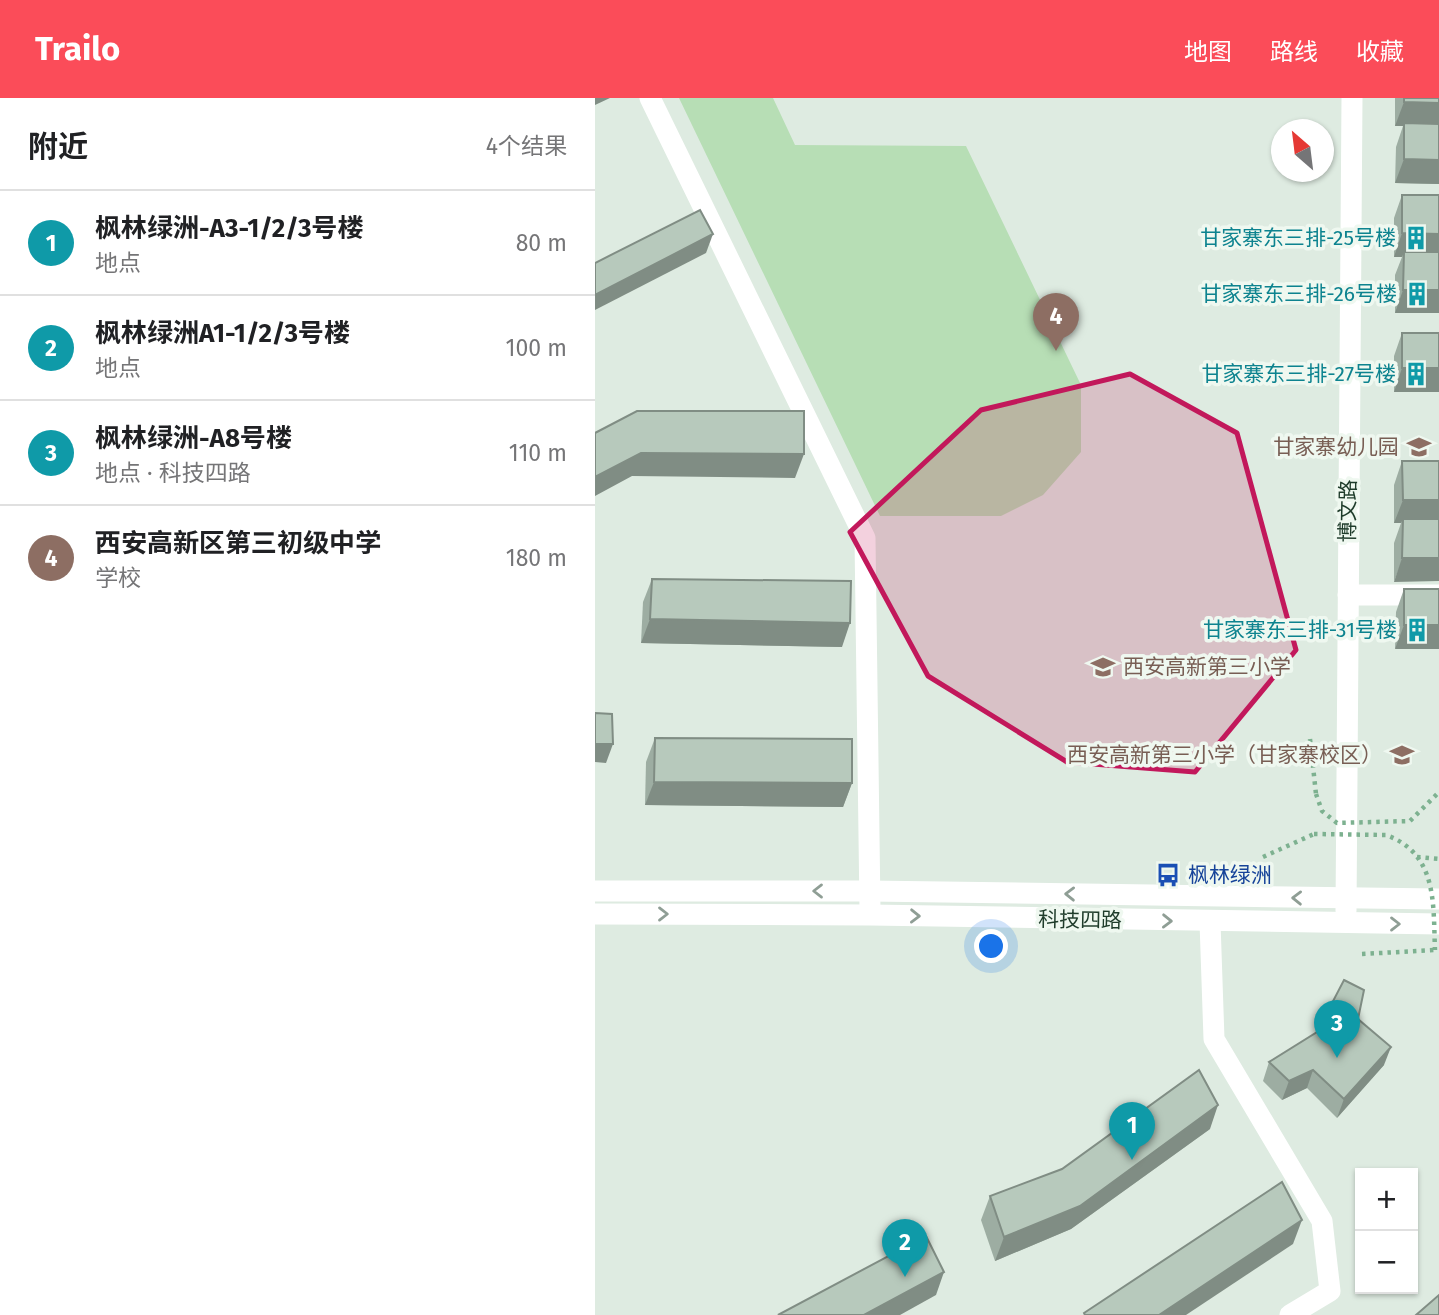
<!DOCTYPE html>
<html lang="zh">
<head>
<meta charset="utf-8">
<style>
	body { margin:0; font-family:"Fira Sans","Noto Sans SC",sans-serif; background:#f2f2f2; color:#202124 }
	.controls { position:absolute; right:21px; bottom:21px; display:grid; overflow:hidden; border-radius:0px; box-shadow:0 2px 5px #0004 }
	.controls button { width:63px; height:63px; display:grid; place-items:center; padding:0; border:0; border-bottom:2px solid #e0e0e0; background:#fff; color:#202124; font:35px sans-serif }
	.compass { position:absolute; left:676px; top:21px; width:63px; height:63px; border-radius:50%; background:#fff; box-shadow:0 2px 5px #0004; rotate:332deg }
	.you { position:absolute; left:397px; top:849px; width:24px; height:24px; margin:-18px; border:5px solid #fff; border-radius:50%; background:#1a73e8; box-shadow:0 0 0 10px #1a73e833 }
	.badge { display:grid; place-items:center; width:46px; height:46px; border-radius:50%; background:#fb4c59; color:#fff; font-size:23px; font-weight:700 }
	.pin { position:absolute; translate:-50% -58px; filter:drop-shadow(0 2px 4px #0008) }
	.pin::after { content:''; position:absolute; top:37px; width:24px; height:21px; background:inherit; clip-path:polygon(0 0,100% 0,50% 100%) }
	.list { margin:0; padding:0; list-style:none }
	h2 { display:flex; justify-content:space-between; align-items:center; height:91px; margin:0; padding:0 28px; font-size:30px }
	h2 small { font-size:23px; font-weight:400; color:#757577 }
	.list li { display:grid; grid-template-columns:46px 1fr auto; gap:21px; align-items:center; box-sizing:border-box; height:105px; padding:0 28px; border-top:2px solid #e0e0e0 }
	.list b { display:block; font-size:26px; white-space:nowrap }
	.list p { margin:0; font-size:23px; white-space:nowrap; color:#757577 }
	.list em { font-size:23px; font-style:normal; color:#757577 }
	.map { position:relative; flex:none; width:844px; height:1217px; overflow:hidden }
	header { display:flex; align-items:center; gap:42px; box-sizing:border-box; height:98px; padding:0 35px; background:#fb4c59; color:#fff }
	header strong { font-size:33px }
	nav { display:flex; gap:38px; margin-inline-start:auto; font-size:24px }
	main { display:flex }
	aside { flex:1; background:#fff }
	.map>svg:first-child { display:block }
	.pitch { fill:#b7deb5 }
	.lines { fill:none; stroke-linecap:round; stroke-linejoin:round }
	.path { stroke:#7db190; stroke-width:4.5; stroke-dasharray:3.5 5; stroke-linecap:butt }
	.minor { stroke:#fff; stroke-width:21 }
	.tertiary { stroke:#fff; stroke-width:21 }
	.path-bridge { stroke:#7db190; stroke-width:4.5; stroke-dasharray:3.5 5; stroke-linecap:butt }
	.wall { fill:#9dada2 }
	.shaded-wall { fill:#808d84 }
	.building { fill:#b7c9bc; stroke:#808d84; stroke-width:2 }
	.oneway { stroke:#8f9e95 }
	.marked { fill:#c2185b; fill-opacity:0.2; stroke:#c2185b; stroke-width:5; stroke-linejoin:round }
	.labels { text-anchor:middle; stroke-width:7; stroke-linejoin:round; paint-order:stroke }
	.culture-label { font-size:21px; fill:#0d838f; stroke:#eff8f0; text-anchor:end }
	.education-label { font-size:21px; fill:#785e54; stroke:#eff8f0; text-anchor:end }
	.street-label { font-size:21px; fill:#1f3c2b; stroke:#eff8f0 }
	.transit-label { font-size:21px; fill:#164399; stroke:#eff8f0; text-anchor:start }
</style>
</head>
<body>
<header>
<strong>Trailo</strong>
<nav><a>地图</a><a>路线</a><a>收藏</a></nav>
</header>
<main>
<aside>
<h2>附近<small>4个结果</small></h2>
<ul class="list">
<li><span class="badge" style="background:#0f9aa8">1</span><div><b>枫林绿洲-A3-1/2/3号楼</b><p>地点</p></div><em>80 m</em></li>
<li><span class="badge" style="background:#0f9aa8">2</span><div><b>枫林绿洲A1-1/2/3号楼</b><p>地点</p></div><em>100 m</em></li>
<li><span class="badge" style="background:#0f9aa8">3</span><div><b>枫林绿洲-A8号楼</b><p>地点 · 科技四路</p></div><em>110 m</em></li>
<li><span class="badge" style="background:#8d6e63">4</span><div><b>西安高新区第三初级中学</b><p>学校</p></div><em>180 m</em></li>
</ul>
</aside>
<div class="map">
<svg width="844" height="1217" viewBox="0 0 844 1217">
	<rect width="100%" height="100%" fill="#deebe1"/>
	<path class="pitch" d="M84 0H178L200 47 371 48 486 287V354L448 397 406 418H285Z"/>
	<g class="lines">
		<g class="path">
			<path d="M715 641 721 696"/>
			<path d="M668 759 719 736"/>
			<path d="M822 759 844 761"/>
			<path d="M767 856 840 852"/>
		</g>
		<g class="minor">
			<path d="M55 0 270 440 275 812"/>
			<path d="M753 497H844"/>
			<path d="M615 824 619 941 727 1123 735 1193 695 1217"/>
		</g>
		<g class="tertiary">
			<path d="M0 793H274L844 801"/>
			<path d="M751 813 757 0"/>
			<path d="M0 816 275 817 844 826"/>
		</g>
		<g class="path-bridge">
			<path d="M721 696 727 713 742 725 815 723 842 696"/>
			<path d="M719 736 791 737C843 756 838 806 840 852"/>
		</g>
	</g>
	<g class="wall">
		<path d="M800 0H844V86L800 85 801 49 808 28H800Z"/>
		<path d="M807 97H844V215H800V177L807 159H799V120Z"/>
		<path d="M807 235H844V294H799V258Z"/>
		<path d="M807 363H844L799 484V445L806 425H799V387Z"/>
		<path d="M57 481 247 549 46 545 48 504Z"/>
		<path d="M809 491H844L800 551 801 514Z"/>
		<path d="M60 640 257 685 248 709 50 707 51 664Z"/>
		<path d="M763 921 789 967 742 1020 712 990 687 1002 668 983 674 964Z"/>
		<path d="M615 1031 476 1131 400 1163 386 1122 395 1098Z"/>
	</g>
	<g class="shaded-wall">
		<path d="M0 0H15L0 7Z"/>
		<path d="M809 4 844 5V29L809 25 808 28H800Z"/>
		<path d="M809 61 844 62V86L800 85Z"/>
		<path d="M807 135 844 136V159L809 154 807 159H799Z"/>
		<path d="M118 136 111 155 0 212V197Z"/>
		<path d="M808 192H844V215H800Z"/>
		<path d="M807 270H844V294H799Z"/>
		<path d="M46 355 209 356 200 380 37 378 0 398V379Z"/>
		<path d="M808 402H844V425L808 421 806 425H799Z"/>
		<path d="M807 460H844V483L799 484Z"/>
		<path d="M55 521 255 525 247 549 46 545Z"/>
		<path d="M809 527H844V551H800Z"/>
		<path d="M0 646H18L11 665 0 664Z"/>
		<path d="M59 684 257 685 248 709 50 707Z"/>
		<path d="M796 949 789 967 742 1020 749 1001Z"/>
		<path d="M718 972 712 990 687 1002 694 983Z"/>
		<path d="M623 1007 615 1031 476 1131 400 1163 409 1139Z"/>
		<path d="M707 1122 698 1146 591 1217H564Z"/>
		<path d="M349 1174 341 1197 305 1217H269Z"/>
	</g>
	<g class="building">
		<path d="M809 0H844V5L809 4Z"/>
		<path d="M809 25 844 26V62L809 61Z"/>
		<path d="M807 97H844V136L807 135Z"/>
		<path d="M105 112 118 136 0 197V165Z"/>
		<path d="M809 154H844V192H808Z"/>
		<rect x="807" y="235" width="37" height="35"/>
		<path d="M42 313H209V356L46 355 0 379V335Z"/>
		<path d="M807 363H844V402H808Z"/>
		<path d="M808 421H844V460H807Z"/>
		<path d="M57 481 256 483 255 525 55 521Z"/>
		<rect x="809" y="491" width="35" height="36"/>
		<path d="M0 615 17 616 18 646H0Z"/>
		<path d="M60 640 257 641V685L59 684Z"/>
		<path d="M749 882 769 892 763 921 796 949 749 1001 718 972 694 983 674 964 722 934Z"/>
		<path d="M604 972 623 1007 485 1108 409 1139 395 1098 467 1071Z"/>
		<path d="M687 1084 707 1122 564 1217H490L489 1215Z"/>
		<path d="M331 1138 349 1174 269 1217H183Z"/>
		<path d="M844 1197V1217H821Z"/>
	</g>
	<defs><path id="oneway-chevron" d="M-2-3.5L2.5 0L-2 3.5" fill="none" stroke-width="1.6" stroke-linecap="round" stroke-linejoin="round" transform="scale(1.75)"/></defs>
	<g class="oneway">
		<use href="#oneway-chevron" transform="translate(223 793) rotate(180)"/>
		<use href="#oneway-chevron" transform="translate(475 796) rotate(-179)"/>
		<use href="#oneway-chevron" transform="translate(702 800) rotate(-179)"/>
		<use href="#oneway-chevron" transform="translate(68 816)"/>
		<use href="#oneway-chevron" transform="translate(320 818) rotate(1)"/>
		<use href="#oneway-chevron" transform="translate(572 823) rotate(1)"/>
		<use href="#oneway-chevron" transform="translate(800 826)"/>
	</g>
	<path class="marked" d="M535 276 642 335 701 552 600 674 472 664 333 578 255 434 386 312Z"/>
	<defs>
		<g id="building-bare" transform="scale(1.89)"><path d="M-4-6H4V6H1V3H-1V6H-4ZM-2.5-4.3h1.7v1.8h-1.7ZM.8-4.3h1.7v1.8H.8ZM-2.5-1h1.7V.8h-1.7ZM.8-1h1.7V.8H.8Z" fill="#0f9aa8" stroke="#eff8f0" stroke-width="2.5" paint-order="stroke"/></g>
		<g id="school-bare" transform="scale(1.89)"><path d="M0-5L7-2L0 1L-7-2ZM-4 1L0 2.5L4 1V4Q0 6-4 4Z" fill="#8d6e63" stroke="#eff8f0" stroke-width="2.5" paint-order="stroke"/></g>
		<g id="bus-bare" transform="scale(1.89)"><path d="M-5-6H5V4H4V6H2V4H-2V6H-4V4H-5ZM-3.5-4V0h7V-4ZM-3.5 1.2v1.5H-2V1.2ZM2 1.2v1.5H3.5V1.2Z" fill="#1a4fb4" stroke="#eff8f0" stroke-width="2.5" paint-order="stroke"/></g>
	</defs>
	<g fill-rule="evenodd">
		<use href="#building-bare" x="821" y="140"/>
		<use href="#building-bare" x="822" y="196"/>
		<use href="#building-bare" x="821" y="276"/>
		<use href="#school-bare" x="824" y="349"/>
		<use href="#building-bare" x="822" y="532"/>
		<use href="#school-bare" x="508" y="569"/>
		<use href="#school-bare" x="807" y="657"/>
		<use href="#bus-bare" x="573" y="777"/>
	</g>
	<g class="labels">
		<g class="culture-label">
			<text x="801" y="147">甘家寨东三排-25号楼</text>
			<text x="802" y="203">甘家寨东三排-26号楼</text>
			<text x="801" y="283">甘家寨东三排-27号楼</text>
			<text x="802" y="539">甘家寨东三排-31号楼</text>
		</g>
		<g class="education-label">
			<text x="804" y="356">甘家寨幼儿园</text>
			<text x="528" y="576" text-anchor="start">西安高新第三小学</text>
			<text x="787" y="664">西安高新第三小学（甘家寨校区）</text>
		</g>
		<g class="street-label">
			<text transform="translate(753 413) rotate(-89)" y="7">博文路</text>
			<text transform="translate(485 822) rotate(1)" y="7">科技四路</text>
		</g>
		<g class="transit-label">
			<text x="593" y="784">枫林绿洲</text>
		</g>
	</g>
</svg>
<div class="controls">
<button>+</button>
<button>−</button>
</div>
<svg class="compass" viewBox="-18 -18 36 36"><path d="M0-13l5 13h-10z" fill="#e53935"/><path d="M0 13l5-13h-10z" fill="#757577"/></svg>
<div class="you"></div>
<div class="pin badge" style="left:537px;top:1062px;background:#0f9aa8">1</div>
<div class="pin badge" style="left:310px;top:1179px;background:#0f9aa8">2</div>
<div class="pin badge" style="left:742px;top:960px;background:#0f9aa8">3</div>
<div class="pin badge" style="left:461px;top:253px;background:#8d6e63">4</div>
</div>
</main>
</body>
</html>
